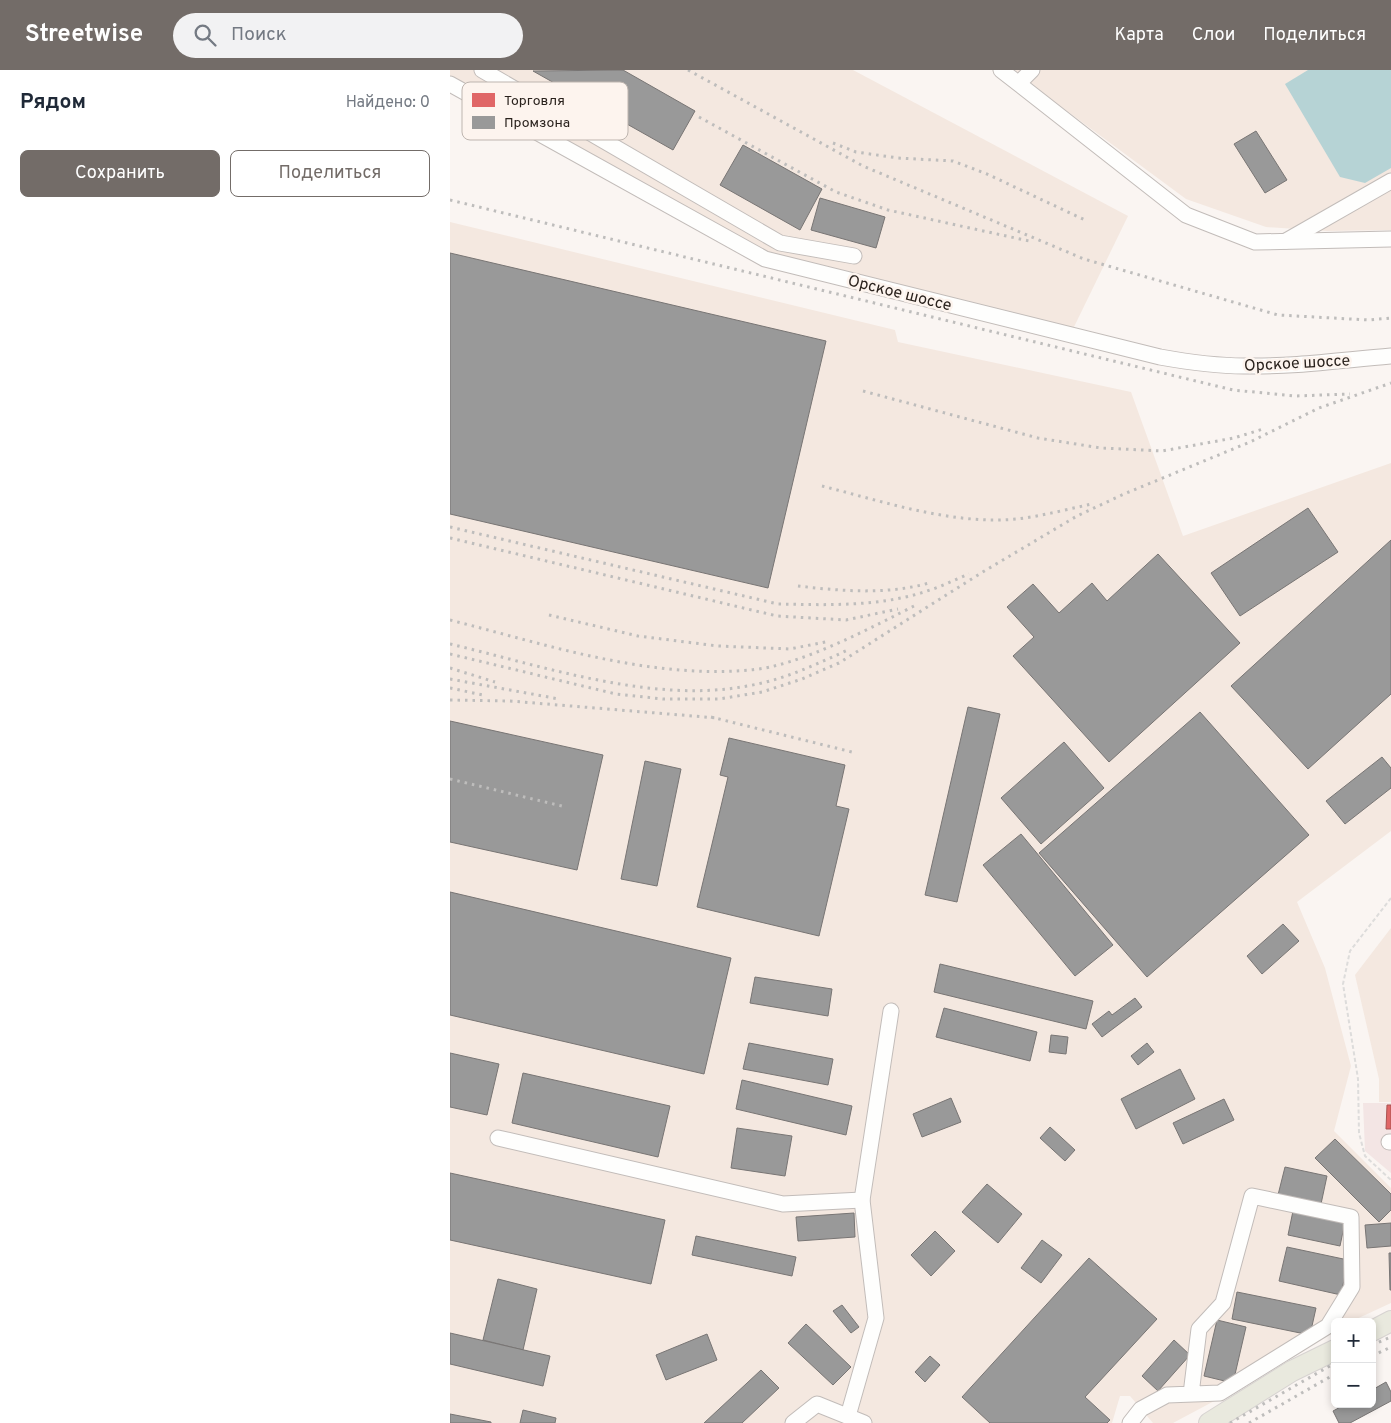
<!DOCTYPE html>
<html lang="ru">
<head>
<meta charset="utf-8">
<style>
	body { margin:0; font-family:Overpass,sans-serif; background:#f2f2f3; color:#1f2937 }
	.controls { position:absolute; right:15px; bottom:15px; display:grid; overflow:hidden; border-radius:8px; box-shadow:0 2px 8px #0003 }
	.controls button { width:45px; height:45px; display:grid; place-items:center; padding:0; border:0; border-bottom:1px solid #e0e1e3; background:#fff; color:#1f2937; font:25px sans-serif }
	.list { margin:0; padding:0; list-style:none }
	h2 { display:flex; justify-content:space-between; align-items:center; height:65px; margin:0; padding:0 20px; font-size:21px }
	h2 small { font-size:16px; font-weight:400; color:#747a83 }
	.actions { display:flex; gap:10px; padding:15px 20px }
	.actions a { flex:1; padding:11px 0; border:1px solid #736c68; border-radius:8px; text-align:center; font-size:18px; color:#736c68 }
	.actions .main { background:#736c68; color:#fff }
	.icon { flex:none; width:28px; height:28px; fill:none; stroke:currentColor; stroke-width:2; stroke-linecap:round; stroke-linejoin:round }
	.map { position:relative; flex:none; width:941px; height:1353px; overflow:hidden }
	header { display:flex; align-items:center; gap:30px; box-sizing:border-box; height:70px; padding:0 25px; background:#736c68; color:#fff }
	header strong { font-size:24px }
	nav { display:flex; gap:28px; margin-inline-start:auto; font-size:18px }
	.search { width:350px; height:45px; background:#f2f2f3; display:flex; align-items:center; gap:12px; box-sizing:border-box; padding:0 18px; border-radius:28px; color:#747a83; font-size:19px }
	main { display:flex }
	aside { flex:1; background:#fff }
	.map>svg:first-child { display:block }
	.commercial { fill:#f3e5e4 }
	.built { fill:#f4e8e0 }
	.water { fill:#b6d3d5 }
	.shops { fill:#e06666; stroke:#a95250 }
	.industry { fill:#999; stroke:#787574 }
	.lines { fill:none; stroke-linecap:round; stroke-linejoin:round }
	.minor-casing { stroke:#c2bcb9; stroke-width:17 }
	.major-casing { stroke:#d7d3d1; stroke-width:22 }
	.path { stroke:#dddcdb; stroke-width:2; stroke-dasharray:4 2.5; stroke-linecap:butt }
	.minor { stroke:#fefefd; stroke-width:15 }
	.major { stroke:#e9e9de; stroke-width:20 }
	.rail { stroke:#bebdbc; stroke-width:3; stroke-dasharray:2.5 5; stroke-linecap:butt }
	.labels { text-anchor:middle; stroke-width:5; stroke-linejoin:round; paint-order:stroke }
	.street-label { font-size:16px; fill:#2a221d; stroke:#fdf4ee }
	.key { fill:#fdf4ee; stroke:#beb5af; stroke-width:1 }
	.key-label { font-size:14px; fill:#2a221d }
</style>
</head>
<body>
<header>
<strong>Streetwise</strong>
<div class="search"><svg class="icon" aria-label="search" viewBox="0 0 24 24"><circle cx="10" cy="10" r="6"/><path d="M15 15l6 6"/></svg>Поиск</div>
<nav><a>Карта</a><a>Слои</a><a>Поделиться</a></nav>
</header>
<main>
<aside>
<h2>Рядом<small>Найдено: 0</small></h2>
<ul class="list">
</ul>
<div class="actions"><a class="main">Сохранить</a><a>Поделиться</a></div>
</aside>
<div class="map">
<svg width="941" height="1353" viewBox="0 0 941 1353">
	<rect width="100%" height="100%" fill="#faf5f2"/>
	<path class="commercial" d="M913 1033H941V1103L915 1081Z"/>
	<g class="built">
		<path d="M0 0H403L678 146 622 261 325 188 0 8Z"/>
		<path d="M565 0H941V160L877 161 816 157 736 129 602 30Z"/>
		<path d="M0 152 445 260 448 272 681 322 733 466 941 393V761L847 832 875 898 901 996 884 1061 941 1118V1233L900 1252H885V1259L826 1298 723 1353H703L680 1326H670L662 1353H0Z"/>
		<path d="M941 858V1032H929V1009L905 905Z"/>
	</g>
	<path class="water" d="M858 0H941V98L915 113 890 107 835 14Z"/>
	<path class="shops" d="M937 1035H941V1059H936Z"/>
	<g class="industry">
		<path d="M173 0 245 41 223 80 83 1Z"/>
		<path d="M806 61 837 110 815 123 784 74Z"/>
		<path d="M293 75 372 119 350 160 270 115Z"/>
		<path d="M370 128 435 147 426 178 361 160Z"/>
		<path d="M0 183 376 271 318 518 0 444Z"/>
		<path d="M858 438 888 482 790 546 761 503Z"/>
		<path d="M941 470V624L858 699 781 616Z"/>
		<path d="M708 484 790 573 659 692 563 586 584 567 557 537 583 514 609 543 642 513 657 531Z"/>
		<path d="M518 637 550 644 507 832 475 825Z"/>
		<path d="M750 642 859 765 697 907 589 783Z"/>
		<path d="M0 651 153 685 127 800 0 772Z"/>
		<path d="M279 668 395 695 386 736 399 739 369 866 247 837 278 707 270 705Z"/>
		<path d="M614 672 654 718 591 774 551 728Z"/>
		<path d="M932 687 941 698V718L895 754 876 731Z"/>
		<path d="M195 691 231 699 207 816 171 809Z"/>
		<path d="M571 764 663 875 625 906 533 795Z"/>
		<path d="M0 822 281 888 254 1004 0 945Z"/>
		<path d="M833 854 849 871 812 904 797 886Z"/>
		<path d="M490 894 643 931 636 959 484 922Z"/>
		<path d="M305 907 382 919 378 946 300 933Z"/>
		<path d="M685 928 692 937 652 967 642 954 659 941 662 945Z"/>
		<path d="M494 938 587 962 580 991 486 967Z"/>
		<path d="M601 965 618 967 616 984 599 982Z"/>
		<path d="M299 973 383 989 378 1015 293 999Z"/>
		<path d="M697 973 704 982 688 995 681 986Z"/>
		<path d="M0 983 49 994 37 1045 0 1037Z"/>
		<path d="M730 999 745 1029 686 1059 671 1029Z"/>
		<path d="M73 1003 220 1036 208 1087 62 1053Z"/>
		<path d="M292 1010 402 1036 396 1065 286 1039Z"/>
		<path d="M501 1028 511 1052 472 1067 463 1044Z"/>
		<path d="M774 1029 784 1050 733 1074 723 1053Z"/>
		<path d="M600 1057 625 1080 615 1091 590 1068Z"/>
		<path d="M287 1058 342 1066 335 1106 281 1098Z"/>
		<path d="M885 1069 941 1124V1140L929 1152 865 1088Z"/>
		<path d="M835 1097 877 1106 871 1134 828 1125Z"/>
		<path d="M0 1103 215 1150 201 1214 0 1170Z"/>
		<path d="M537 1114 572 1144 548 1173 512 1142Z"/>
		<path d="M843 1141 895 1152 890 1176 838 1165Z"/>
		<path d="M404 1143 405 1167 348 1171 346 1147Z"/>
		<path d="M941 1153V1176L917 1178 915 1155Z"/>
		<path d="M485 1161 505 1181 481 1206 461 1185Z"/>
		<path d="M246 1166 346 1187 342 1206 242 1185Z"/>
		<path d="M592 1170 612 1185 591 1213 571 1198Z"/>
		<path d="M837 1177 898 1190 891 1225 829 1211Z"/>
		<path d="M939 1183H941V1220H940Z"/>
		<path d="M639 1188 707 1249 635 1327 660 1350 657 1353H540L512 1327Z"/>
		<path d="M48 1209 87 1219 73 1280 33 1270Z"/>
		<path d="M787 1222 866 1238 860 1265 782 1249Z"/>
		<path d="M392 1235 409 1257 401 1263 383 1241Z"/>
		<path d="M767 1250 796 1257 783 1313 754 1306Z"/>
		<path d="M356 1254 401 1297 383 1315 338 1273Z"/>
		<path d="M0 1263 100 1286 93 1316 0 1294Z"/>
		<path d="M257 1264 267 1290 216 1310 206 1285Z"/>
		<path d="M724 1270 740 1285 708 1321 692 1306Z"/>
		<path d="M480 1286 490 1295 475 1312 465 1302Z"/>
		<path d="M311 1300 329 1318 292 1353H254Z"/>
		<path d="M936 1312 941 1322V1331L900 1353H889L883 1341 896 1334H922V1320Z"/>
		<path d="M73 1340 106 1348 105 1353H70Z"/>
		<path d="M0 1344 41 1352V1353H0Z"/>
	</g>
	<g class="lines">
		<g class="minor-casing">
			<g id="minor">
				<path d="M32 0 330 173 404 186"/>
				<path d="M551 0 736 145 805 172 941 169"/>
				<path d="M570 12 582 0"/>
				<path d="M0 14 315 189 710 287C738 292 766 296 794 296 843 297 892 290 941 286"/>
				<path d="M836 171 941 111"/>
				<path d="M48 1068 333 1134 412 1130"/>
				<path d="M939 1072H941"/>
				<path d="M398 1346 426 1248 412 1130 441 941"/>
				<path d="M343 1353 367 1334 414 1353"/>
				<path d="M680 1353 691 1339 717 1325 770 1323 878 1256 902 1217 901 1147 802 1126 773 1233 749 1259 741 1324"/>
			</g>
		</g>
		<g class="major-casing">
			<g id="major">
				<path d="M922 1261 941 1251"/>
				<path d="M759 1353 842 1301 885 1280"/>
			</g>
		</g>
		<path class="path" d="M941 828 900 881 893 914 908 1009 909 1063 915 1086 941 1110"/>
		<use href="#minor" class="minor"/>
		<use href="#major" class="major"/>
		<g class="rail">
			<path d="M238 0 413 96 634 189 828 245 919 250 941 248"/>
			<path d="M249 47 386 122 438 140 579 171"/>
			<path d="M383 73 406 82 448 88 503 91 537 104 635 150"/>
			<path d="M0 130 783 320 845 326 900 324"/>
			<path d="M413 321 588 368 651 378 712 381 784 368 813 359"/>
			<path d="M372 416C435 432 502 455 567 449 592 446 618 439 642 434"/>
			<path d="M0 457 328 534C378 535 432 537 480 520 493 516 506 509 519 504"/>
			<path d="M0 468 327 546 396 550 448 539"/>
			<path d="M348 516C391 521 437 525 479 513"/>
			<path d="M99 545 188 566 268 576 340 579 380 571"/>
			<path d="M0 550C98 575 198 609 300 600 351 596 422 557 468 534"/>
			<path d="M0 574C93 596 202 634 297 616 334 610 367 594 400 579"/>
			<path d="M0 584 166 624 213 629H269L312 622 352 609 389 593 531 503 627 446 674 424 800 372 869 338 941 313"/>
			<path d="M0 598 45 612"/>
			<path d="M0 609 109 629"/>
			<path d="M0 618 33 625"/>
			<path d="M0 630 60 631 267 648"/>
			<path d="M261 647 406 683"/>
			<path d="M0 709 116 737"/>
			<path d="M922 1275 941 1267"/>
			<path d="M922 1286 941 1277"/>
			<path d="M780 1353 885 1293"/>
			<path d="M799 1353 885 1304"/>
		</g>
	</g>
	<g class="labels">
		<g class="street-label">
			<text transform="translate(450 222) rotate(14)" y="6">Орское шоссе</text>
			<text transform="translate(847 292) rotate(-3)" y="6">Орское шоссе</text>
		</g>
	</g>
	<rect x="12" y="12" width="166" height="58" rx="8" class="key"/>
	<rect x="22" y="23" width="23" height="14" fill="#e06666"/>
	<rect x="22" y="46" width="23" height="13" fill="#999"/>
	<g class="key-label">
		<text x="54" y="35">Торговля</text>
		<text x="54" y="57">Промзона</text>
	</g>
</svg>
<div class="controls">
<button>+</button>
<button>−</button>
</div>
</div>
</main>
</body>
</html>
